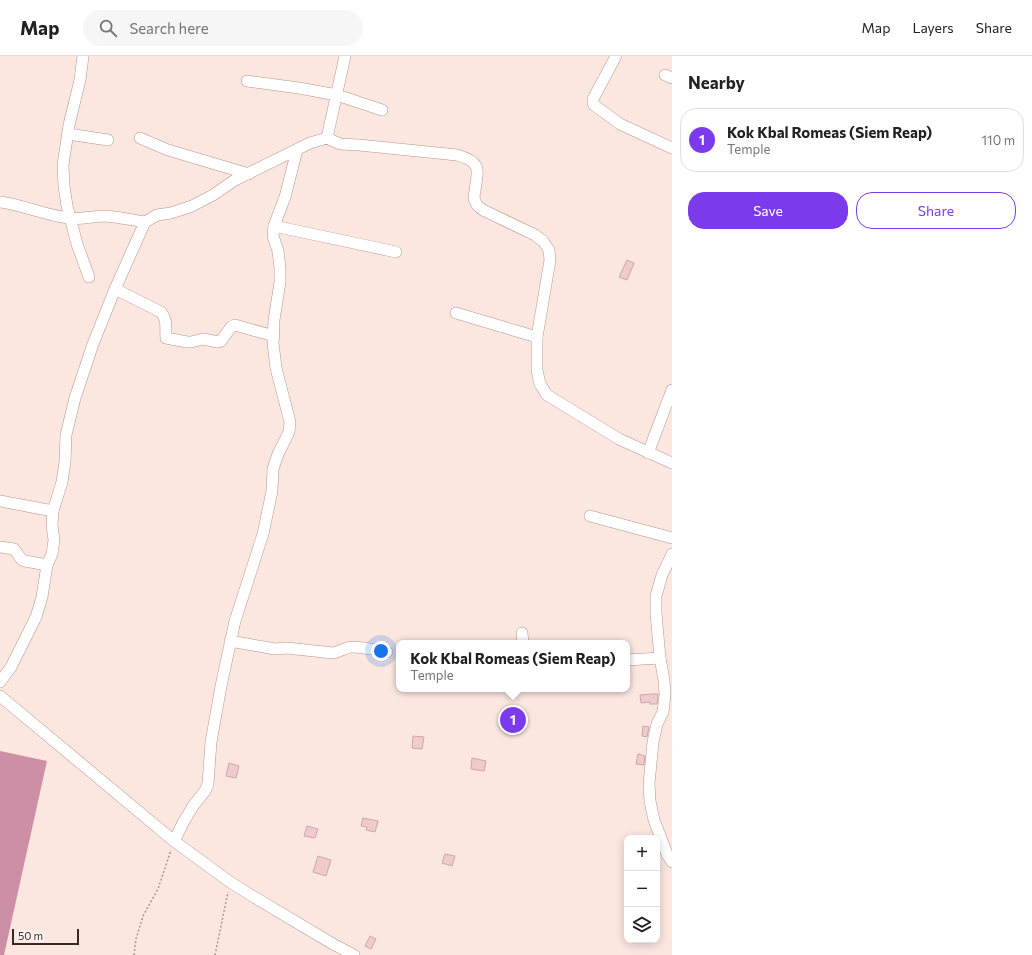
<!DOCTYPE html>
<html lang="en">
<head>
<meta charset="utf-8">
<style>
	body { margin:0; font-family:Commissioner,sans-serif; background:#f6f6f6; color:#202124 }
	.controls { position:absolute; right:12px; bottom:12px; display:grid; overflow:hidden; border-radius:8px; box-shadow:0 2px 10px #0003 }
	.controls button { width:36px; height:36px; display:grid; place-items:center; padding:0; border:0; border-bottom:1px solid #e0e0e0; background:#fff; color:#202124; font:20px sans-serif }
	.scale { position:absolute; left:12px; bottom:10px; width:67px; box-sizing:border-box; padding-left:4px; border:2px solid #382b27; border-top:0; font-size:11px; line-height:14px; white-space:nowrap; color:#382b27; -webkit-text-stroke:3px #fef7f5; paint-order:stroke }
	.you { position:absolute; left:381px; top:595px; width:14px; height:14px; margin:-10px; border:3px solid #fff; border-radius:50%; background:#1a73e8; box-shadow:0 0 0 6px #1a73e833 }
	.badge { display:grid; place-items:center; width:26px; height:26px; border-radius:50%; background:#7c3aed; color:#fff; font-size:13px; font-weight:700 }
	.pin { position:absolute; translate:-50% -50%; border:2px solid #fff; box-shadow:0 1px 4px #0006 }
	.popup { position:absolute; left:396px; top:584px; width:234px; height:52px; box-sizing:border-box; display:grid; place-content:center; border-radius:8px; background:#fff; filter:drop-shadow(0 1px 3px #0005); font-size:13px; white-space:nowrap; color:#757577 }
	.popup b { font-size:15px; color:#202124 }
	.popup::after { content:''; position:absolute; left:50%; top:100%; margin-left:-8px; border:8px solid transparent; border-top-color:#fff }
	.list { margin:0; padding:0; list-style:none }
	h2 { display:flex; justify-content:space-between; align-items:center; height:52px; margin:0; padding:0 16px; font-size:17px }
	h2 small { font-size:13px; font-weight:400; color:#757577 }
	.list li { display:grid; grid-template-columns:26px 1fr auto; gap:12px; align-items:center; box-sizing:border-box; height:64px; margin:0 8px 8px; padding:0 8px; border:1px solid #e0e0e0; border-radius:16px }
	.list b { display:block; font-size:15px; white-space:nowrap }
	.list p { margin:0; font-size:13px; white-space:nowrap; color:#757577 }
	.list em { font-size:13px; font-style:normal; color:#757577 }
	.actions { display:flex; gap:8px; padding:12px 16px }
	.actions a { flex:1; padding:9px 0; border:1px solid #7c3aed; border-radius:16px; text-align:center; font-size:14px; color:#7c3aed }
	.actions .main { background:#7c3aed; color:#fff }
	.icon { flex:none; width:22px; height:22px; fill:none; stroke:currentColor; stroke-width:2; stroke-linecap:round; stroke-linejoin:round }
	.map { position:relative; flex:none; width:672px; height:899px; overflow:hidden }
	header { display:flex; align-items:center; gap:24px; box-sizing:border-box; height:56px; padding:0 20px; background:#fff; border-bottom:1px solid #e0e0e0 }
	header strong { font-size:19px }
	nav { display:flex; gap:22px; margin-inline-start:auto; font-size:14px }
	.search { width:280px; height:36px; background:#f6f6f6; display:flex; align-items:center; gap:10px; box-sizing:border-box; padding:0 14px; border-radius:22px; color:#757577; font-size:15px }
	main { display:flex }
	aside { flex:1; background:#fff }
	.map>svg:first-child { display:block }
	.water { fill:#cd8fa6 }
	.building { fill:#efcbcb; stroke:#cba8a9 }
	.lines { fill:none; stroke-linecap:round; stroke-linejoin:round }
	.minor-casing { stroke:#b5958b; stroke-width:12 }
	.path { stroke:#aa9993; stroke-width:1.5; stroke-dasharray:2 2; stroke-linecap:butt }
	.minor { stroke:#fff; stroke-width:11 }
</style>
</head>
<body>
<header>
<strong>Map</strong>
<div class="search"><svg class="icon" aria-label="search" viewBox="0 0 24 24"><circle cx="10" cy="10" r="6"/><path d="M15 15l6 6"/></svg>Search here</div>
<nav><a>Map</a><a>Layers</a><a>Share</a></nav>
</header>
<main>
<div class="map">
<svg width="672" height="899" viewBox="0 0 672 899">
	<rect width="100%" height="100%" fill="#fbe6e0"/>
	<path class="water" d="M0 695 47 705 4 899H0Z"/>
	<g class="building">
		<path d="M627 204 634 207 627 224 619 221Z"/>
		<path d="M653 638H658L657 648H650V646L641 647 640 639Z"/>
		<path d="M643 670 649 671 647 681 642 680Z"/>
		<path d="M413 680 424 681 422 693 412 692Z"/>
		<path d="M638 698 645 700 644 709 636 708Z"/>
		<path d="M472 702 486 705 484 715 471 713Z"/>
		<path d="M229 707 239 710 236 722 226 720Z"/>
		<path d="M363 762 378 765 375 776 366 774 367 771 361 770Z"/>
		<path d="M307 770 318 773 315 782 304 780Z"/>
		<path d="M445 798 455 800 452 810 442 807Z"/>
		<path d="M318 800 331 804 326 820 313 816Z"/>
		<path d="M370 880 376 883 371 893 365 890Z"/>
	</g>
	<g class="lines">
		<g class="minor-casing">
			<g id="minor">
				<path d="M83 0 80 24 69 69 63 109 64 130 67 150 77 188 89 221"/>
				<path d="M616 0 593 43V47L594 49 620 68 672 92"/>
				<path d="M665 19 672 22"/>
				<path d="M247 25 299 32 337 39 382 54"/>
				<path d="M68 78 108 84"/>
				<path d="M140 82 168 94 249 118"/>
				<path d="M327 82 345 0"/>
				<path d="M0 146C23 149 45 159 68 162 81 164 93 160 105 160 118 161 132 164 145 166"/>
				<path d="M274 170 396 196"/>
				<path d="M115 233 161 256C168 265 165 272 166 282L187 286H191L203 283 218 286 221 285 231 271 235 269 274 280"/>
				<path d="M456 257 537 281"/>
				<path d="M648 397 672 334"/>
				<path d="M0 445 53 455"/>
				<path d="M590 460 672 482"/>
				<path d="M0 491 14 493 22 504 25 505 47 509"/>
				<path d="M672 498 662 519 656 540V557L660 602 664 624 665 639 663 656 657 668 653 686 649 728 650 745 654 764 667 798 672 806"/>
				<path d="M522 577 523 587"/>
				<path d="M230 585 275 593 287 592 333 597C340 596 345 591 352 591 363 591 376 594 387 596"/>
				<path d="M627 604 660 602"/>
				<path d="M0 626 11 611 36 561 42 541 47 509 52 498 54 484 52 469 53 455 62 426 65 406 66 379 75 342 93 288 115 233 145 166 157 159 171 157 192 150 213 139 235 124 310 87 327 82 340 88 359 89 457 99C482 106 478 113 475 135 474 139 473 143 476 147 477 150 480 152 483 154L535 179 543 185 549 194 550 204 549 210 537 281V314L540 328 547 339 619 383 672 407"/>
				<path d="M0 640 174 785 230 826 254 841 333 888 354 899"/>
				<path d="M174 785 183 767 193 750 205 735 208 728 211 686 221 630 235 565 263 478 272 435 273 413 278 398 289 376 290 366 276 312 273 287 274 264 280 226V212L278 195 273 180 274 170 285 141 297 94"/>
			</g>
		</g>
		<g class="path">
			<path d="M134 899 136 883 143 860 158 833 171 794"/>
			<path d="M215 899 228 836"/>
		</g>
		<use href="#minor" class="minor"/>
	</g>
</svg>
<div class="controls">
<button>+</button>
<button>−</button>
<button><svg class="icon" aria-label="layers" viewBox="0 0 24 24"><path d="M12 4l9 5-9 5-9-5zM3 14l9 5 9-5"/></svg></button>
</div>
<div class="scale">50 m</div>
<div class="you"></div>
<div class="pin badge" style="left:513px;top:664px">1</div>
<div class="popup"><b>Kok Kbal Romeas (Siem Reap)</b>Temple</div>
</div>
<aside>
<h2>Nearby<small></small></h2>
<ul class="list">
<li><span class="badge">1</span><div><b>Kok Kbal Romeas (Siem Reap)</b><p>Temple</p></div><em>110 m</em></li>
</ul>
<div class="actions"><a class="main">Save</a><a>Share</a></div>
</aside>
</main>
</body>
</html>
